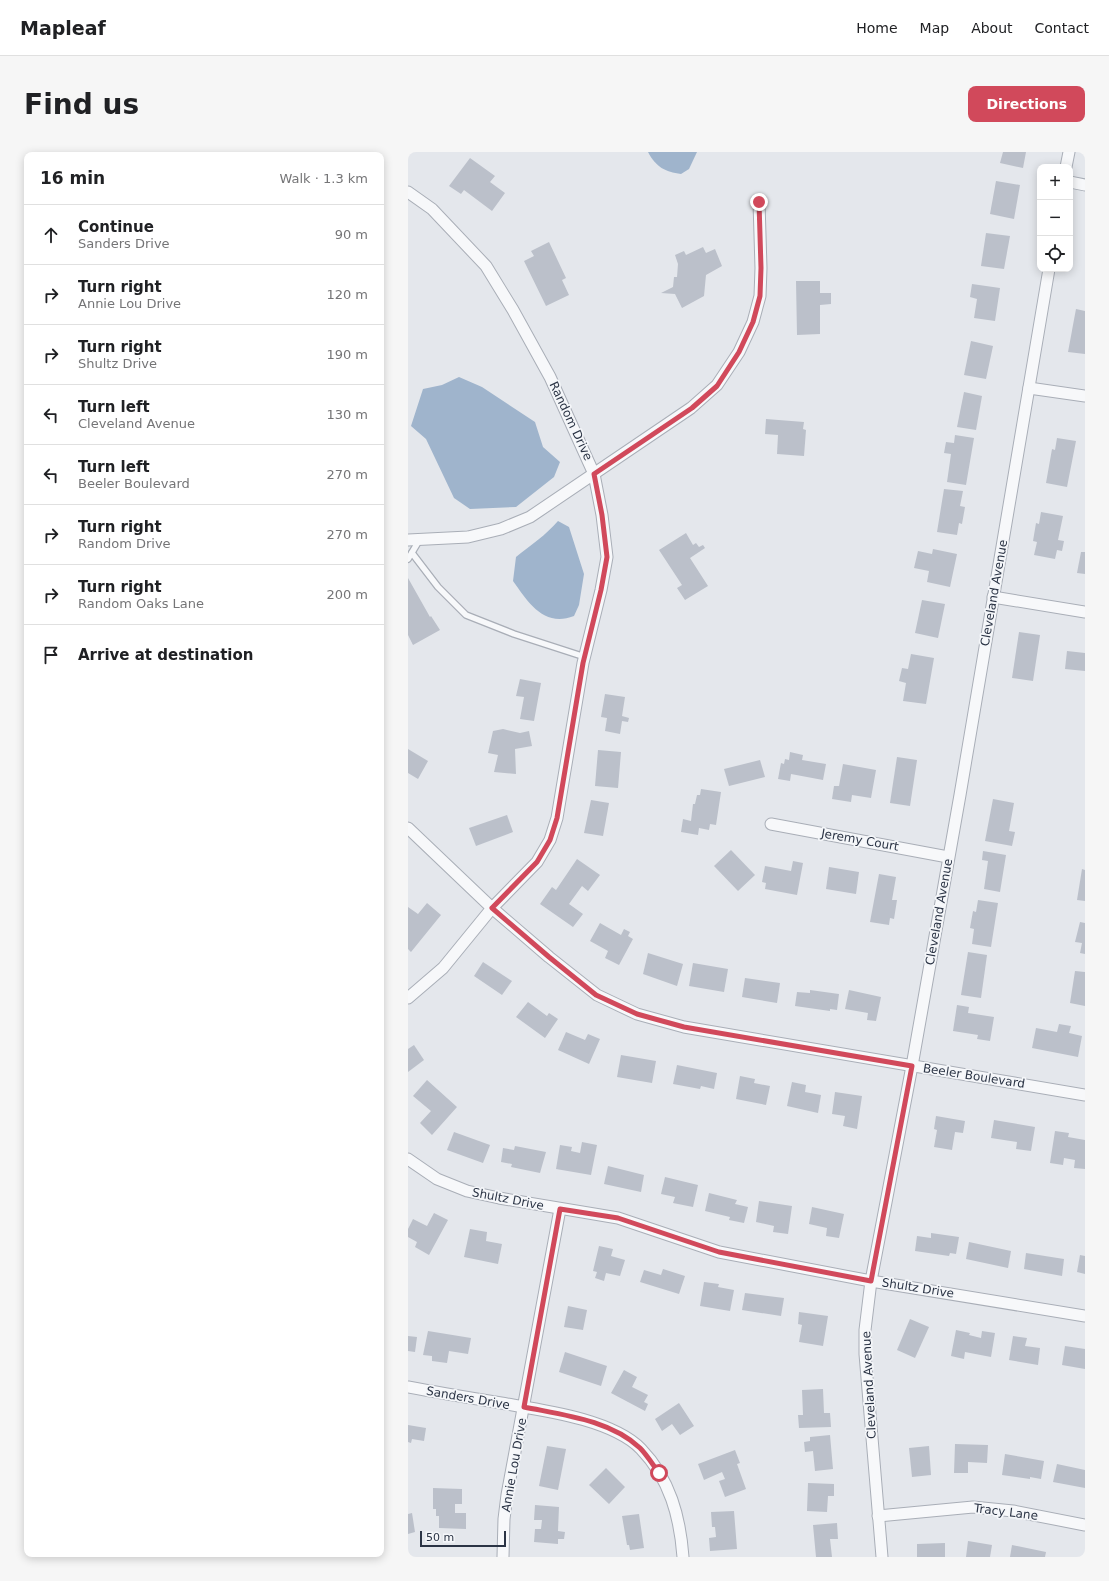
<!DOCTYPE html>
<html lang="en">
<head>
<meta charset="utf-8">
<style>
	body { margin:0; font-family:"DejaVu Sans",sans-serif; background:#f6f6f6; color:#202124 }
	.controls { position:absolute; right:12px; top:12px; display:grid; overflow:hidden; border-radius:8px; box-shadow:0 2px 10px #0003 }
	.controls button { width:36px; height:36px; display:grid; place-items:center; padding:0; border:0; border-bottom:1px solid #e0e0e0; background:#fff; color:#202124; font:20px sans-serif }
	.scale { position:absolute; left:12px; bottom:10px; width:86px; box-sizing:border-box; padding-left:4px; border:2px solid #2b3445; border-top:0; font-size:11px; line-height:14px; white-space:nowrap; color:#2b3445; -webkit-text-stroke:3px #f4f6f9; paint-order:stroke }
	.stop { position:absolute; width:12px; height:12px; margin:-9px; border:3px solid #d1495b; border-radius:50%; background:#fff }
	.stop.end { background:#d1495b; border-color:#fff; box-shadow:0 1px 4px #0008 }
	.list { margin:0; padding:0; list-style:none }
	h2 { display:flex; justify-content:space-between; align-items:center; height:52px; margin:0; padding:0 16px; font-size:17px }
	h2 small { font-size:13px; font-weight:400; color:#757577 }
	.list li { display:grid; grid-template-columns:26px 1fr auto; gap:12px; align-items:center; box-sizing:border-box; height:60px; padding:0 16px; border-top:1px solid #e0e0e0 }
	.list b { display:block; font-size:15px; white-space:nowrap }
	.list p { margin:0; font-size:13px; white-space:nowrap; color:#757577 }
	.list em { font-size:13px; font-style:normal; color:#757577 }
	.icon { flex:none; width:22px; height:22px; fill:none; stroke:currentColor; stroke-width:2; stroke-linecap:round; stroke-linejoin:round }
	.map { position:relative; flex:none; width:677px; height:1405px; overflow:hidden; border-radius:8px }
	header { display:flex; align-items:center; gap:24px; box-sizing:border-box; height:56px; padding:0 20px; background:#fff; border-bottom:1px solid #e0e0e0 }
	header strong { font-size:19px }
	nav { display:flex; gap:22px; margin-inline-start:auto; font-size:14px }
	.intro { display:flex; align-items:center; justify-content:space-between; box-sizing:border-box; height:96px; padding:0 24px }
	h1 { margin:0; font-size:28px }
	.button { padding:10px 18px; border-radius:8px; background:#d1495b; color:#fff; font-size:14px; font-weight:700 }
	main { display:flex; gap:24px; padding:0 24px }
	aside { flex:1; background:#fff; border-radius:8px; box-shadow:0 2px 10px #0003 }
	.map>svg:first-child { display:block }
	.water { fill:#9fb4cc }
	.building { fill:#bbc0ca }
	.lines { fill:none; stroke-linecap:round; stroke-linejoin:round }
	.service-casing { stroke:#a9aeb7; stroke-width:8 }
	.minor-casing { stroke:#a9aeb7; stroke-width:13 }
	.service { stroke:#f7f8fa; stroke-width:5.5 }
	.minor { stroke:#f7f8fa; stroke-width:11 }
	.route { stroke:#d1495b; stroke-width:5 }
	.labels { text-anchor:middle; stroke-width:3.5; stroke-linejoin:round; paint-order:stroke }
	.street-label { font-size:12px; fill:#2b3445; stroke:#f4f6f9 }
</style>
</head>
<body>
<header>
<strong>Mapleaf</strong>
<nav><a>Home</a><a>Map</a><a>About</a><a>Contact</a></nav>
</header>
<div class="intro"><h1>Find us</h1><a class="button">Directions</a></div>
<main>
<aside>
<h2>16 min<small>Walk · 1.3 km</small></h2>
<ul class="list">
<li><svg class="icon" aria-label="ahead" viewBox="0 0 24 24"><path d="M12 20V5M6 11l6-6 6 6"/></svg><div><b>Continue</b><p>Sanders Drive</p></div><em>90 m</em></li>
<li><svg class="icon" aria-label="right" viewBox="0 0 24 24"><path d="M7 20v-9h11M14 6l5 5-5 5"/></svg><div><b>Turn right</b><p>Annie Lou Drive</p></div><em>120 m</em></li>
<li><svg class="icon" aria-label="right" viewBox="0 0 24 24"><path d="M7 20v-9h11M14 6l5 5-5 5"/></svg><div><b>Turn right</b><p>Shultz Drive</p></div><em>190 m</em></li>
<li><svg class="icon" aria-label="left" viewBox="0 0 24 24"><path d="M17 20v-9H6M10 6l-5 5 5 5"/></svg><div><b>Turn left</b><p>Cleveland Avenue</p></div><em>130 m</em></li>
<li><svg class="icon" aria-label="left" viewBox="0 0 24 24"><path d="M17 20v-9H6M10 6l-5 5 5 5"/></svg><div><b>Turn left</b><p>Beeler Boulevard</p></div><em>270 m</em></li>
<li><svg class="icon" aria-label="right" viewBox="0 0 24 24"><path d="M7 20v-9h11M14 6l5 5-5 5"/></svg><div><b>Turn right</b><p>Random Drive</p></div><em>270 m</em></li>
<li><svg class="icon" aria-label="right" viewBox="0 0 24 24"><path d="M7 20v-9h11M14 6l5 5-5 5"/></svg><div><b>Turn right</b><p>Random Oaks Lane</p></div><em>200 m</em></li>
<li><svg class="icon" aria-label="arrive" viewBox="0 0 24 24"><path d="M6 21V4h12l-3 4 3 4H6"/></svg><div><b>Arrive at destination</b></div></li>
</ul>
</aside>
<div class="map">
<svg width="677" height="1405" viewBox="0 0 677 1405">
	<rect width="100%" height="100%" fill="#e4e7ec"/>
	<g class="water">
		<path d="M240 0H289L281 17 273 22C257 20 248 15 240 0Z"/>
		<path d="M51 225 74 235 127 270 135 295 152 310 146 325 108 355 62 357 46 346 18 287 3 274 15 237 34 233Z"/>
		<path d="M150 369 161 375 176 422 171 453 166 464C136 476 120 450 105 429L108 405C123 393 138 383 150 369Z"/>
	</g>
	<g class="building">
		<path d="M595 0H618L615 16 592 11Z"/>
		<path d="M62 6 87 24 82 30 97 41 84 59 56 38 53 42 41 34Z"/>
		<path d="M588 29 612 33 606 67 582 62Z"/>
		<path d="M578 81 602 84 596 117 573 114Z"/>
		<path d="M141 90 158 126 154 128 161 143 138 154 116 109 126 104 123 99Z"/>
		<path d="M295 95 298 101 307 97 314 114 298 123 296 144 274 156 267 142 253 141 265 135 266 125H269L270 112 267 103 276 99 278 103Z"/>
		<path d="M388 129H412V141H423V152L412 153V182L389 183Z"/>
		<path d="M564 132 592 136 587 169 566 166 569 147 562 145Z"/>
		<path d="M668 157 677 159V202L660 200Z"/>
		<path d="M563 189 585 194 578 227 556 223Z"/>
		<path d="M556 240 574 244 568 278 549 275Z"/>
		<path d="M358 267 396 270 395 277 398 278 396 304 369 302 370 283 357 282Z"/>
		<path d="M547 283 566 286 558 333 539 330 543 302 536 301 538 290 546 291Z"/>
		<path d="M649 286 668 289 659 335 638 331 644 297 647 298Z"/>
		<path d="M536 337 555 339 552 354 557 355 554 372 551 371 549 383 529 380Z"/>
		<path d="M633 360 655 364 650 388 656 389 654 399 649 398 647 407 626 403 629 390 625 389 628 371 631 372Z"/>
		<path d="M278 381 285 393 288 391 291 395 295 393 297 396 282 406 300 434 277 448 269 436 274 433 251 398Z"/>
		<path d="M525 397 549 402 542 435 519 430 521 419 506 416 510 399 524 402Z"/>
		<path d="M673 400H677V422L669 421Z"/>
		<path d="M0 426 22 465 23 464 32 478 5 493 0 483Z"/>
		<path d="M514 448 537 452 530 486 507 481Z"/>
		<path d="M611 480 632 483 625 529 604 526Z"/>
		<path d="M659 499 677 501V519L657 517Z"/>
		<path d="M503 502 526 506 518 552 495 549 498 531 491 529 494 516 500 517Z"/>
		<path d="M112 527 133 531 126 569 112 567 116 545 108 544Z"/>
		<path d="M197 542 217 545 214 564 221 566 220 570 214 569 212 582 197 579 199 566 193 565Z"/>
		<path d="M95 577 112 581 121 579 124 594 107 597 108 622 86 620 90 603 80 601 85 579Z"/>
		<path d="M0 597 20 609 10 627 0 621Z"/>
		<path d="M190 598 213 600 210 636 187 634Z"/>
		<path d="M382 600 395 603 394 608 418 612 415 628 383 622 382 629 370 627 373 611 376 612 377 607 381 608Z"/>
		<path d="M489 605 509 608 502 654 482 651Z"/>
		<path d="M352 608 357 625 321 634 316 617Z"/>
		<path d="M435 612 468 618 463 646 444 643 443 650 424 647 426 634H431Z"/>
		<path d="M293 637 313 640 308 673 302 672 301 678 291 676 290 683 273 680 275 667 283 669 285 652H287L289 643H292Z"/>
		<path d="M585 647 606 651 601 679 607 680 604 694 577 689Z"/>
		<path d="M183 648 201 651 195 684 176 681Z"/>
		<path d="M99 663 105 680 68 694 61 676Z"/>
		<path d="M323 698 347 723 330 739 306 714Z"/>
		<path d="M575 699 598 703 592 740 576 737 580 709 574 708Z"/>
		<path d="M169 707 192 723 180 739 174 734 161 752 175 762 165 775 132 752 144 735 148 738Z"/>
		<path d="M385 709 395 711 389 743 357 737 358 731 354 730 357 714 383 719Z"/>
		<path d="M421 715 451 720 448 742 418 737Z"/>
		<path d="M674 717 677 718V749L669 748Z"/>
		<path d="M471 722 488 725 484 748H489L486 767 482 766 481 773 462 770Z"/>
		<path d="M570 748 590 751 583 795 564 792 566 777 562 776 565 759 568 760Z"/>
		<path d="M19 751 33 763 3 800 0 797V755L10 762Z"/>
		<path d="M672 770 677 771V802L672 801 674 791 667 790Z"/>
		<path d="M192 771 213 783 216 777 222 780 220 784 225 787 211 813 197 806 200 799 182 789Z"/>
		<path d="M560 800 579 803 573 846 553 843Z"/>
		<path d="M240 801 275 812 269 834 235 822Z"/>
		<path d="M75 810 104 829 94 843 66 824Z"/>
		<path d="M285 811 320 817 316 840 281 834Z"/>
		<path d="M667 819 677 820V854L662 851Z"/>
		<path d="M337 826 372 831 369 851 334 845Z"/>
		<path d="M402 838 431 842 429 858 422 857V859L387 854 389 840 402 841Z"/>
		<path d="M441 838 473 845 468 869 459 868 460 861 437 857Z"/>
		<path d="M120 850 139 864 141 861 150 867 137 886 108 865Z"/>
		<path d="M549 853 561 855 560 861 586 865 582 889 569 887 570 883 545 879Z"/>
		<path d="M651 872 663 874 661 881 674 884 670 905 624 896 628 876 649 880Z"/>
		<path d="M158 880 177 888 180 882 192 887 181 912 150 898Z"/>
		<path d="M6 893 16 908 0 920V897Z"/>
		<path d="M213 903 248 909 244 931 209 925Z"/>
		<path d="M269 913 309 921 306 937 293 934 292 937 265 932Z"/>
		<path d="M332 924 347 927 346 931 362 934 358 953 328 947Z"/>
		<path d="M19 928 49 955 24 983 12 971 23 959 5 944Z"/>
		<path d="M384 930 398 933 397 940 413 943 410 961 379 954Z"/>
		<path d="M427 940 454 944 449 977 435 974 437 964 424 962Z"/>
		<path d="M528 964 557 969 555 981 547 980 544 998 526 995 529 978 526 977Z"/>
		<path d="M586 968 627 975 623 999 608 997 609 990 583 986Z"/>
		<path d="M647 979 661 981 660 985 677 988V1017L666 1016 667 1008 656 1006 655 1013 642 1011Z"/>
		<path d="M46 980 82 993 75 1011 39 998Z"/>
		<path d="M174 990 189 993 183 1023 148 1017 152 993 164 995 163 999 172 1001Z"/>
		<path d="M107 994 138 1000 132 1021 103 1015 104 1012 93 1010 95 996 106 998Z"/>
		<path d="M200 1014 236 1023 233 1040 196 1032Z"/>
		<path d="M257 1025 290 1033 285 1055 265 1051 267 1045 253 1042Z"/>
		<path d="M301 1041 329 1048 327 1052 340 1055 336 1071 321 1068 322 1065 297 1059Z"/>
		<path d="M351 1049 384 1054 380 1082 365 1080 366 1074 348 1070Z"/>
		<path d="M404 1055 436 1062 431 1086 418 1084 419 1076 401 1072Z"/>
		<path d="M26 1061 40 1068 21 1103 7 1095 9 1090 0 1085V1077L5 1067 19 1074Z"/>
		<path d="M62 1077 79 1080 78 1089 94 1092 90 1112 56 1105Z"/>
		<path d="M523 1081 551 1085 548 1102 542 1101 541 1104 507 1099 509 1084 523 1086Z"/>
		<path d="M561 1090 603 1099 600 1116 558 1107Z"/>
		<path d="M191 1094 205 1097 203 1104 217 1108 212 1124 198 1121 196 1129 187 1126 189 1120 185 1119Z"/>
		<path d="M618 1101 656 1107 654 1124 616 1117Z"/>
		<path d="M672 1103 677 1104V1122L669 1120Z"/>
		<path d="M255 1117 277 1124 271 1142 232 1130 236 1118 253 1123Z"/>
		<path d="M296 1130 311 1132 310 1135 326 1138 322 1159 292 1154Z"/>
		<path d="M337 1141 376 1146 373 1164 334 1158Z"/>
		<path d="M160 1154 179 1158 175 1178 156 1175Z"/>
		<path d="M391 1160 420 1164 415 1194 391 1190 394 1173 390 1172Z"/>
		<path d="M502 1167 521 1175 507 1206 489 1198Z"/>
		<path d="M548 1178 562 1181 561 1183 573 1186 574 1179 587 1181 583 1205 557 1200 556 1207 543 1204Z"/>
		<path d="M20 1179 63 1186 60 1202 41 1199 39 1211 24 1209V1204L15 1203Z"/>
		<path d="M0 1184 9 1185 7 1200 0 1199Z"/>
		<path d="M605 1184 619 1186 617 1194 632 1196 630 1213 601 1208Z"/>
		<path d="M657 1194 677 1197V1217L654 1213Z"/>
		<path d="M157 1200 199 1214 193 1234 151 1220Z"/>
		<path d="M216 1218 229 1225 224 1235 240 1243 236 1250 240 1252 237 1259 203 1241Z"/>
		<path d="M415 1237 416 1261H422L423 1275 391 1276 390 1263H395L394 1238Z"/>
		<path d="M271 1251 286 1274 272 1283 264 1272 254 1279 247 1267Z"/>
		<path d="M0 1273 18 1276 16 1289 4 1287 3 1291 0 1290Z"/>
		<path d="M422 1283 425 1317 407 1319 405 1299 397 1300 396 1290 402 1289V1285Z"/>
		<path d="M547 1292 580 1293 579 1311 560 1310V1321H546Z"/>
		<path d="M139 1294 158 1297 150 1338 131 1334Z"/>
		<path d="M521 1294 523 1323 504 1325 501 1296Z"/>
		<path d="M327 1298 332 1311 329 1312 338 1337 317 1345 311 1329 317 1327 314 1320 296 1328 290 1312Z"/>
		<path d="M597 1302 636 1309 633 1327 622 1325V1327L594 1323Z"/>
		<path d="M649 1312 677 1318V1336L645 1330Z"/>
		<path d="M198 1316 217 1335 201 1352 181 1333Z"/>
		<path d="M400 1331 426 1332V1344H420L419 1360 399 1359Z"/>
		<path d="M25 1336 54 1337V1352H47V1361H58V1377L31 1376V1364H28V1357H25Z"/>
		<path d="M127 1353 151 1355 150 1379 157 1380 156 1387H150V1392L126 1390 127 1377H133L134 1368H126Z"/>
		<path d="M326 1359 329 1397 302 1399 301 1386 308 1385 307 1375H304L303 1360Z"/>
		<path d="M4 1361 7 1380 0 1382V1362Z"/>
		<path d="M231 1362 236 1396 222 1398 221 1393H219L214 1364Z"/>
		<path d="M429 1371 430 1387H422L424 1405H408L405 1373Z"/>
		<path d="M560 1389 584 1393 582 1405H558Z"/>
		<path d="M537 1391V1405H509V1392Z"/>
		<path d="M604 1393 638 1400 637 1405H602Z"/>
	</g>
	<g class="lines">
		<g class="service-casing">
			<g id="service">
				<path d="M4 401 30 435 58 463 106 482 177 505"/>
				<path d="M0 407 12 387"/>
			</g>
		</g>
		<g class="minor-casing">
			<g id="minor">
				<path d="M658 15 661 0"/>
				<path d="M662 30 677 33"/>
				<path d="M0 40 24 57 78 114 105 158 142 225 186 322 194 363 199 405 193 438 175 511 149 666 142 688 129 710 84 756 35 816 0 846"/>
				<path d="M621 236 677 244"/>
				<path d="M0 388 60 385 93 377 122 365 283 256 309 233 331 200 345 170 352 144 353 116 351 50"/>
				<path d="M585 445 677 460"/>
				<path d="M363 672 540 705"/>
				<path d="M0 676 84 756 141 805 189 843 229 862 276 875 677 943"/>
				<path d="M0 1007 29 1027 59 1039 91 1046 210 1066 311 1100 463 1129 677 1164"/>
				<path d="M0 1235C31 1241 62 1246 93 1251 133 1258 204 1267 233 1297 262 1327 272 1365 275 1405"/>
				<path d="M470 1364 565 1355 605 1359 677 1373"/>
				<path d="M95 1405 96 1367 99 1343 152 1057"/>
				<path d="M474 1405 457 1202V1178L463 1129 504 914 552 643 641 117"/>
			</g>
		</g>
		<use href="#service" class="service"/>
		<use href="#minor" class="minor"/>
	</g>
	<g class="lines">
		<path class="route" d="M251 1321C245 1313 239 1303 232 1296 202 1268 155 1263 116 1255L152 1057 210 1066 311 1100 463 1129 504 914 276 875 229 862 188 843 141 805 84 756 129 710 142 688 149 666 175 511 193 438 199 405 194 363 186 322 284 256 309 234 331 200 345 170 352 144 353 116 351 50"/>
	</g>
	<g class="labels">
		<g class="street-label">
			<text transform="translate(163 269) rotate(65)" y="4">Random Drive</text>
			<text transform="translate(586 441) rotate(-80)" y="4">Cleveland Avenue</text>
			<text transform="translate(452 688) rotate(10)" y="4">Jeremy Court</text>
			<text transform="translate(531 760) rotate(-80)" y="4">Cleveland Avenue</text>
			<text transform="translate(566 924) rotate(9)" y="4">Beeler Boulevard</text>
			<text transform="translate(100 1047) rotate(11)" y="4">Shultz Drive</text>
			<text transform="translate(510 1136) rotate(9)" y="4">Shultz Drive</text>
			<text transform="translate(461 1233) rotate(-93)" y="4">Cleveland Avenue</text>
			<text transform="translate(60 1246) rotate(10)" y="4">Sanders Drive</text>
			<text transform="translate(106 1313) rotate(-80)" y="4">Annie Lou Drive</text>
			<text transform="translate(598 1360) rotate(7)" y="4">Tracy Lane</text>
		</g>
	</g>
</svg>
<div class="controls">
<button>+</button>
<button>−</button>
<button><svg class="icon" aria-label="locate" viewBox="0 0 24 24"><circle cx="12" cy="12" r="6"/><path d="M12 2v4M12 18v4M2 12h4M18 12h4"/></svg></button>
</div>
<div class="scale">50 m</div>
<div class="stop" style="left:251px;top:1321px"></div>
<div class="stop end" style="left:351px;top:50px"></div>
</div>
</main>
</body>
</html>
